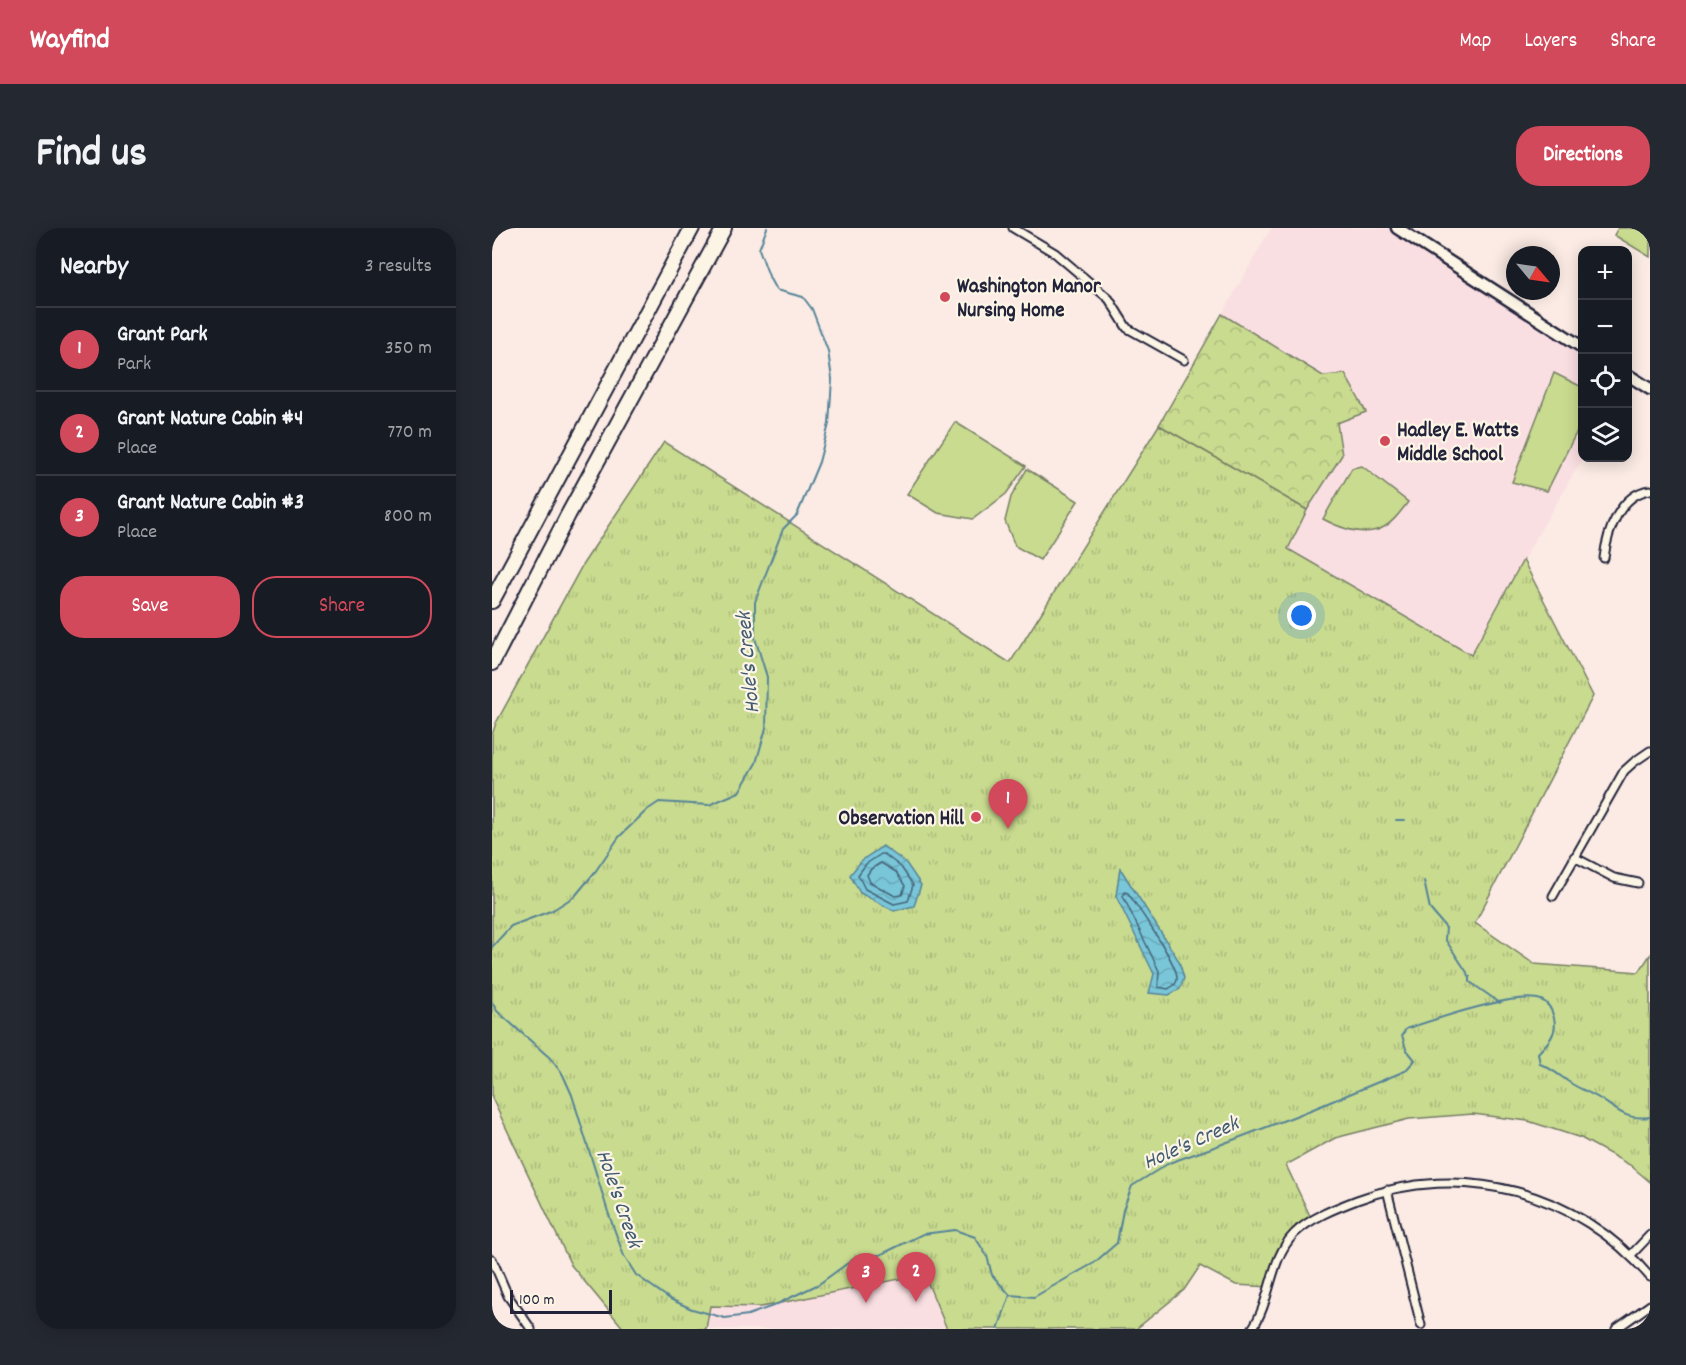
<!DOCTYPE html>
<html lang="en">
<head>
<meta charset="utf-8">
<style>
	body { margin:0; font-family:Dekko,sans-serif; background:#242831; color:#f1f3f6 }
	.controls { position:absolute; right:18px; top:18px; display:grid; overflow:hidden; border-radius:12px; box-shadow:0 3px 15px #0003 }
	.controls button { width:54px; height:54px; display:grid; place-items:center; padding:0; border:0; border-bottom:2px solid #363941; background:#171b24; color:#f1f3f6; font:30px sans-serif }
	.compass { position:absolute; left:1014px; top:18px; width:54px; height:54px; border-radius:50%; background:#171b24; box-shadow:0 3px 15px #0003; rotate:119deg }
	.scale { position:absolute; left:18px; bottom:15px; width:102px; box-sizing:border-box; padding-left:6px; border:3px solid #22223b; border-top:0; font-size:16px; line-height:21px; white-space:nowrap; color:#22223b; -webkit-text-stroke:4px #fcf5e5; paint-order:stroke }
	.you { position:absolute; left:810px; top:388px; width:21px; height:21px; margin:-15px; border:4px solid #fff; border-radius:50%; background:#1a73e8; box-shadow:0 0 0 9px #1a73e833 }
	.badge { display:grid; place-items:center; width:39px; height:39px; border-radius:50%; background:#d1495b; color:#fff; font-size:20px; font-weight:700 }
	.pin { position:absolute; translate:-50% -50px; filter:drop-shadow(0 2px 3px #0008) }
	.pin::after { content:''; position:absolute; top:32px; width:21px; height:18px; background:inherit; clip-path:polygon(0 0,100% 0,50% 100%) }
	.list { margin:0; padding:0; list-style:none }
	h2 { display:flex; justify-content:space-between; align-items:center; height:78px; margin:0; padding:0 24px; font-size:26px }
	h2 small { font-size:20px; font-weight:400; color:#9ea1a6 }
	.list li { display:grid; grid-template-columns:39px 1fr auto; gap:18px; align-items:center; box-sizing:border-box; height:84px; padding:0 24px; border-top:2px solid #363941 }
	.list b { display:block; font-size:22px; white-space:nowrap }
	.list p { margin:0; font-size:20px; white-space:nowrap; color:#9ea1a6 }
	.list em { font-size:20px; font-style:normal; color:#9ea1a6 }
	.actions { display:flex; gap:12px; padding:18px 24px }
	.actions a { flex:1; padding:14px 0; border:2px solid #d1495b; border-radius:24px; text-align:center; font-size:21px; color:#d1495b }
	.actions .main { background:#d1495b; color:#fff }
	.icon { flex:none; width:33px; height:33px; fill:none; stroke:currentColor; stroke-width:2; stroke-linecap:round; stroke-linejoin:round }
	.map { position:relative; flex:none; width:1158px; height:1101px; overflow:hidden; border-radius:24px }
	header { display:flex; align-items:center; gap:36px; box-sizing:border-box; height:84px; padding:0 30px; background:#d1495b; color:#fff }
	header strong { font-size:28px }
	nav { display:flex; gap:33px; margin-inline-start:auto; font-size:21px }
	.intro { display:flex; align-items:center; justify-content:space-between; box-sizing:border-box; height:144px; padding:0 36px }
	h1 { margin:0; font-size:42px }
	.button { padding:15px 27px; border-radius:24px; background:#d1495b; color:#fff; font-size:21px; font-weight:700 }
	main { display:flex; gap:36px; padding:0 36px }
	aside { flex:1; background:#171b24; border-radius:24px; box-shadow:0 3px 15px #0003 }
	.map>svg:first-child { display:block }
	.built { fill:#fadfe2 }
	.grass { fill:#c9db8f; stroke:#767e65; stroke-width:1.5 }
	.forest { fill:url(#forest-crowns); stroke:#767e65; stroke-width:1.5 }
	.park { fill:url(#park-tufts); stroke:#767e65; stroke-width:1.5 }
	.water { fill:url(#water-waves); stroke:#568499; stroke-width:1.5 }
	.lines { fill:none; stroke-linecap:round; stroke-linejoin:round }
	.shore { stroke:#45647a; stroke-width:1.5 }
	.stream { stroke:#568499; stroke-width:2 }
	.street-casing { stroke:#22223b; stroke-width:11 }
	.secondary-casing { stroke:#22223b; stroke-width:15 }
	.highway-casing { stroke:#22223b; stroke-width:18 }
	.street { stroke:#fcf5e5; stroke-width:7 }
	.secondary { stroke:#fcf5e5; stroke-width:10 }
	.highway { stroke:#fcf5e5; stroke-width:14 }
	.poi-dot { fill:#d1495b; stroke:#fcf5e5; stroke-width:2 }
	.labels { text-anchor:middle; stroke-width:4.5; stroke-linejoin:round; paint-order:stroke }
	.poi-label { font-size:21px; font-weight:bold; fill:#22223b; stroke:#fcf5e5; text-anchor:start }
	.water-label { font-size:22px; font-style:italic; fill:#405b72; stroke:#fcf5e5 }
</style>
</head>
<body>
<header>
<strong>Wayfind</strong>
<nav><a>Map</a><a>Layers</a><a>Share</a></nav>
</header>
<div class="intro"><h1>Find us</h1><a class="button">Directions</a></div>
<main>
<aside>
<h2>Nearby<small>3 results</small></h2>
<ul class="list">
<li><span class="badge">1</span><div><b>Grant Park</b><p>Park</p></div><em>350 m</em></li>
<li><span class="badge">2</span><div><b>Grant Nature Cabin #4</b><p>Place</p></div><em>770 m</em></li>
<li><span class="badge">3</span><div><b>Grant Nature Cabin #3</b><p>Place</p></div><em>800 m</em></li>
</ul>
<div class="actions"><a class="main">Save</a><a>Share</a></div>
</aside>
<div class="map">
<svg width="1158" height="1101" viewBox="0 0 1158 1101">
	<defs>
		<pattern id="forest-crowns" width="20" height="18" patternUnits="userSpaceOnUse" patternTransform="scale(1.5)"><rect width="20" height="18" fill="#c9db8f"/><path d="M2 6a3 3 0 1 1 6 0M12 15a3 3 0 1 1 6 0" fill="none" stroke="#acbc7c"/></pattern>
		<pattern id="park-tufts" width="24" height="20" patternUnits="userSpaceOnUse" patternTransform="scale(1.5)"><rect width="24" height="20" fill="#c9db8f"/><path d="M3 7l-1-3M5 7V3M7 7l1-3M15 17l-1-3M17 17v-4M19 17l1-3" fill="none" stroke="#acbc7c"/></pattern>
		<pattern id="water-waves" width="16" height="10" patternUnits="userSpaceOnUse" patternTransform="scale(1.5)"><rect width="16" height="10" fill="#79c6d8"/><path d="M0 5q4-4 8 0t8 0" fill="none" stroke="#68aaba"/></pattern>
	</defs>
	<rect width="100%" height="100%" fill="#fbebe4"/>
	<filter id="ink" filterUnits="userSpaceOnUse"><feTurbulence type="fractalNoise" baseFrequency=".0167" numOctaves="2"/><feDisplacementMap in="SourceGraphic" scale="12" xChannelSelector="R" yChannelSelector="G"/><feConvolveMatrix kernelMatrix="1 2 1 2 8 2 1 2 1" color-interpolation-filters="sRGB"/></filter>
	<g filter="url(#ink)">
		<g class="built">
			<path d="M779 0H905L1090 119 1091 230 1031 332 980 427 796 321 815 282 667 197Z"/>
			<path d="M432 1046 455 1101H214L217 1078 269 1079Z"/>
		</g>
		<g class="grass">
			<path d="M1126 0H1154L1158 2V29L1122 7Z"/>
			<path d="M1062 145 1090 159V193L1055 263 1020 254Z"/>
			<path d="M463 194 534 238 514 266 481 291 446 285 415 266Z"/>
			<path d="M870 238 916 274C909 283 901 295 890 300 871 309 848 300 831 291L860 240Z"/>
			<path d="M535 241 586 273 548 332 523 318 513 293 519 269Z"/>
		</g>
		<path class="forest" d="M730 86 831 148 853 146 874 184 845 195 850 227 815 282 667 197Z"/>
		<path class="park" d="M667 197 815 282 796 321 979 427 1031 332 1101 468 983 695 1042 736 1147 744 1158 727V954L1138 937 1089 910 1036 893 981 886 917 891 843 910 794 937 820 992 796 1013 778 1059 744 1057 708 1038 692 1062 644 1101H455L432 1046 269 1079 218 1078 214 1101H132L79 1037 0 870V507L4 495 91 336 172 214 518 435Z"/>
		<g class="water">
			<path d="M391 618 414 635 429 657 422 678 402 683 368 665 358 647 370 632Z"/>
			<path d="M628 640 687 733 692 750 688 761 677 767 657 765 662 746 624 668Z"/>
		</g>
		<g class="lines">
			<g class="shore">
				<path d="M389 626H392L409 639 421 657 416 673 402 676 373 661 366 647 374 636Z"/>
				<path d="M389 635 404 644 413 658 410 667 403 668 378 654 375 647 379 641Z"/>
				<path d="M633 664 636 665C646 680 687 737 685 751 685 756 681 758 676 761L666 759 667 743 631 668Z"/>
			</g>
			<g class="stream">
				<path d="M904 592H913"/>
				<path d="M932 653 938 681 954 700 953 711 978 749V754L1008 775"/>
				<path d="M0 719 19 698 61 682 83 668 103 644 127 609 155 582 167 574 217 577 247 564 264 535 274 500 275 449 263 410V374L291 301 305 287 327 234 337 196 340 151 336 123 320 81 311 69 284 62 278 51 267 21 275 0"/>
				<path d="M0 774 5 783 58 830 71 847 80 867 116 984 132 1028 144 1047 178 1071 200 1081 233 1090 256 1087 281 1078 327 1056 367 1027H388L431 1006 463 1002 483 1009 495 1028 500 1047 518 1067 542 1069 602 1035 625 1015 631 982 640 958 677 935 725 918 814 884 913 843 923 832 914 821 910 807 914 801C941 792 1025 763 1049 772 1057 775 1060 782 1062 790 1066 805 1056 815 1046 825L1048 836C1061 841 1069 849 1080 856 1090 862 1101 866 1110 872 1128 884 1135 892 1158 889"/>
				<path d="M506 1101 518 1067"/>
			</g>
			<g class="street-casing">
				<g id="street">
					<path d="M521 0 563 25 617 71 635 100 692 132"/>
					<path d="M1112 330C1115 304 1128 266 1158 262"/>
					<path d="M1082 629 1122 650 1146 655"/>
					<path d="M1061 668 1132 543 1142 534 1158 523"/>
					<path d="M895 962 929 1097"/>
					<path d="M1139 1027 1158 1007"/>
					<path d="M0 1031 16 1068 39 1101"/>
					<path d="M760 1101C780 1072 777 1032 802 1006 818 990 844 980 865 972 970 932 1087 964 1158 1049"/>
					<path d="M1124 1101 1158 1077"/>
				</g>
			</g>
			<g class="secondary-casing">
				<g id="secondary">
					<path d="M905 0 1090 119"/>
					<path d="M1136 147 1158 161"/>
				</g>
			</g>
			<g class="highway-casing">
				<g id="highway">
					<path d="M0 373 200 0"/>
					<path d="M0 435 76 287 232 0"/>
				</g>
			</g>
			<use href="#street" class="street"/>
			<use href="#secondary" class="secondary"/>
			<use href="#highway" class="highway"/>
		</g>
	</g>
	<g class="poi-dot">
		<circle cx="453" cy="69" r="6"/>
		<circle cx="893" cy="213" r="6"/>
		<circle cx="484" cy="589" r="6"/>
	</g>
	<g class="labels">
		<g class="poi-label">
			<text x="465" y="64">Washington Manor<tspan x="465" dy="24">Nursing Home</tspan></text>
			<text x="905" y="208">Hadley E. Watts<tspan x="905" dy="24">Middle School</tspan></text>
			<text x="472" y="596" text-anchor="end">Observation Hill</text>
		</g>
		<g class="water-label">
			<text transform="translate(254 435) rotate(-95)" y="8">Hole's Creek</text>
			<text transform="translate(698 913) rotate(-24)" y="8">Hole's Creek</text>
			<text transform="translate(129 970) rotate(71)" y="8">Hole's Creek</text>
		</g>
	</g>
</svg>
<div class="controls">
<button>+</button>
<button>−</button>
<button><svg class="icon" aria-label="locate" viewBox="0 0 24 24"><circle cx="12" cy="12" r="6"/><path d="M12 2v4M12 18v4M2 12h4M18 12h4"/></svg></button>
<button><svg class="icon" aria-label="layers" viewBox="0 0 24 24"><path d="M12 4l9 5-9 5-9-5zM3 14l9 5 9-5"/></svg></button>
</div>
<svg class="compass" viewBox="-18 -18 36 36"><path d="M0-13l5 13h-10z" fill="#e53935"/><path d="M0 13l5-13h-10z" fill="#9ea1a6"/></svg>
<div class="scale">100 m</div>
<div class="you"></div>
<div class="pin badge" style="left:516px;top:601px">1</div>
<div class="pin badge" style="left:424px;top:1074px">2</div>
<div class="pin badge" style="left:374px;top:1075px">3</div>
</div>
</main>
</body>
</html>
